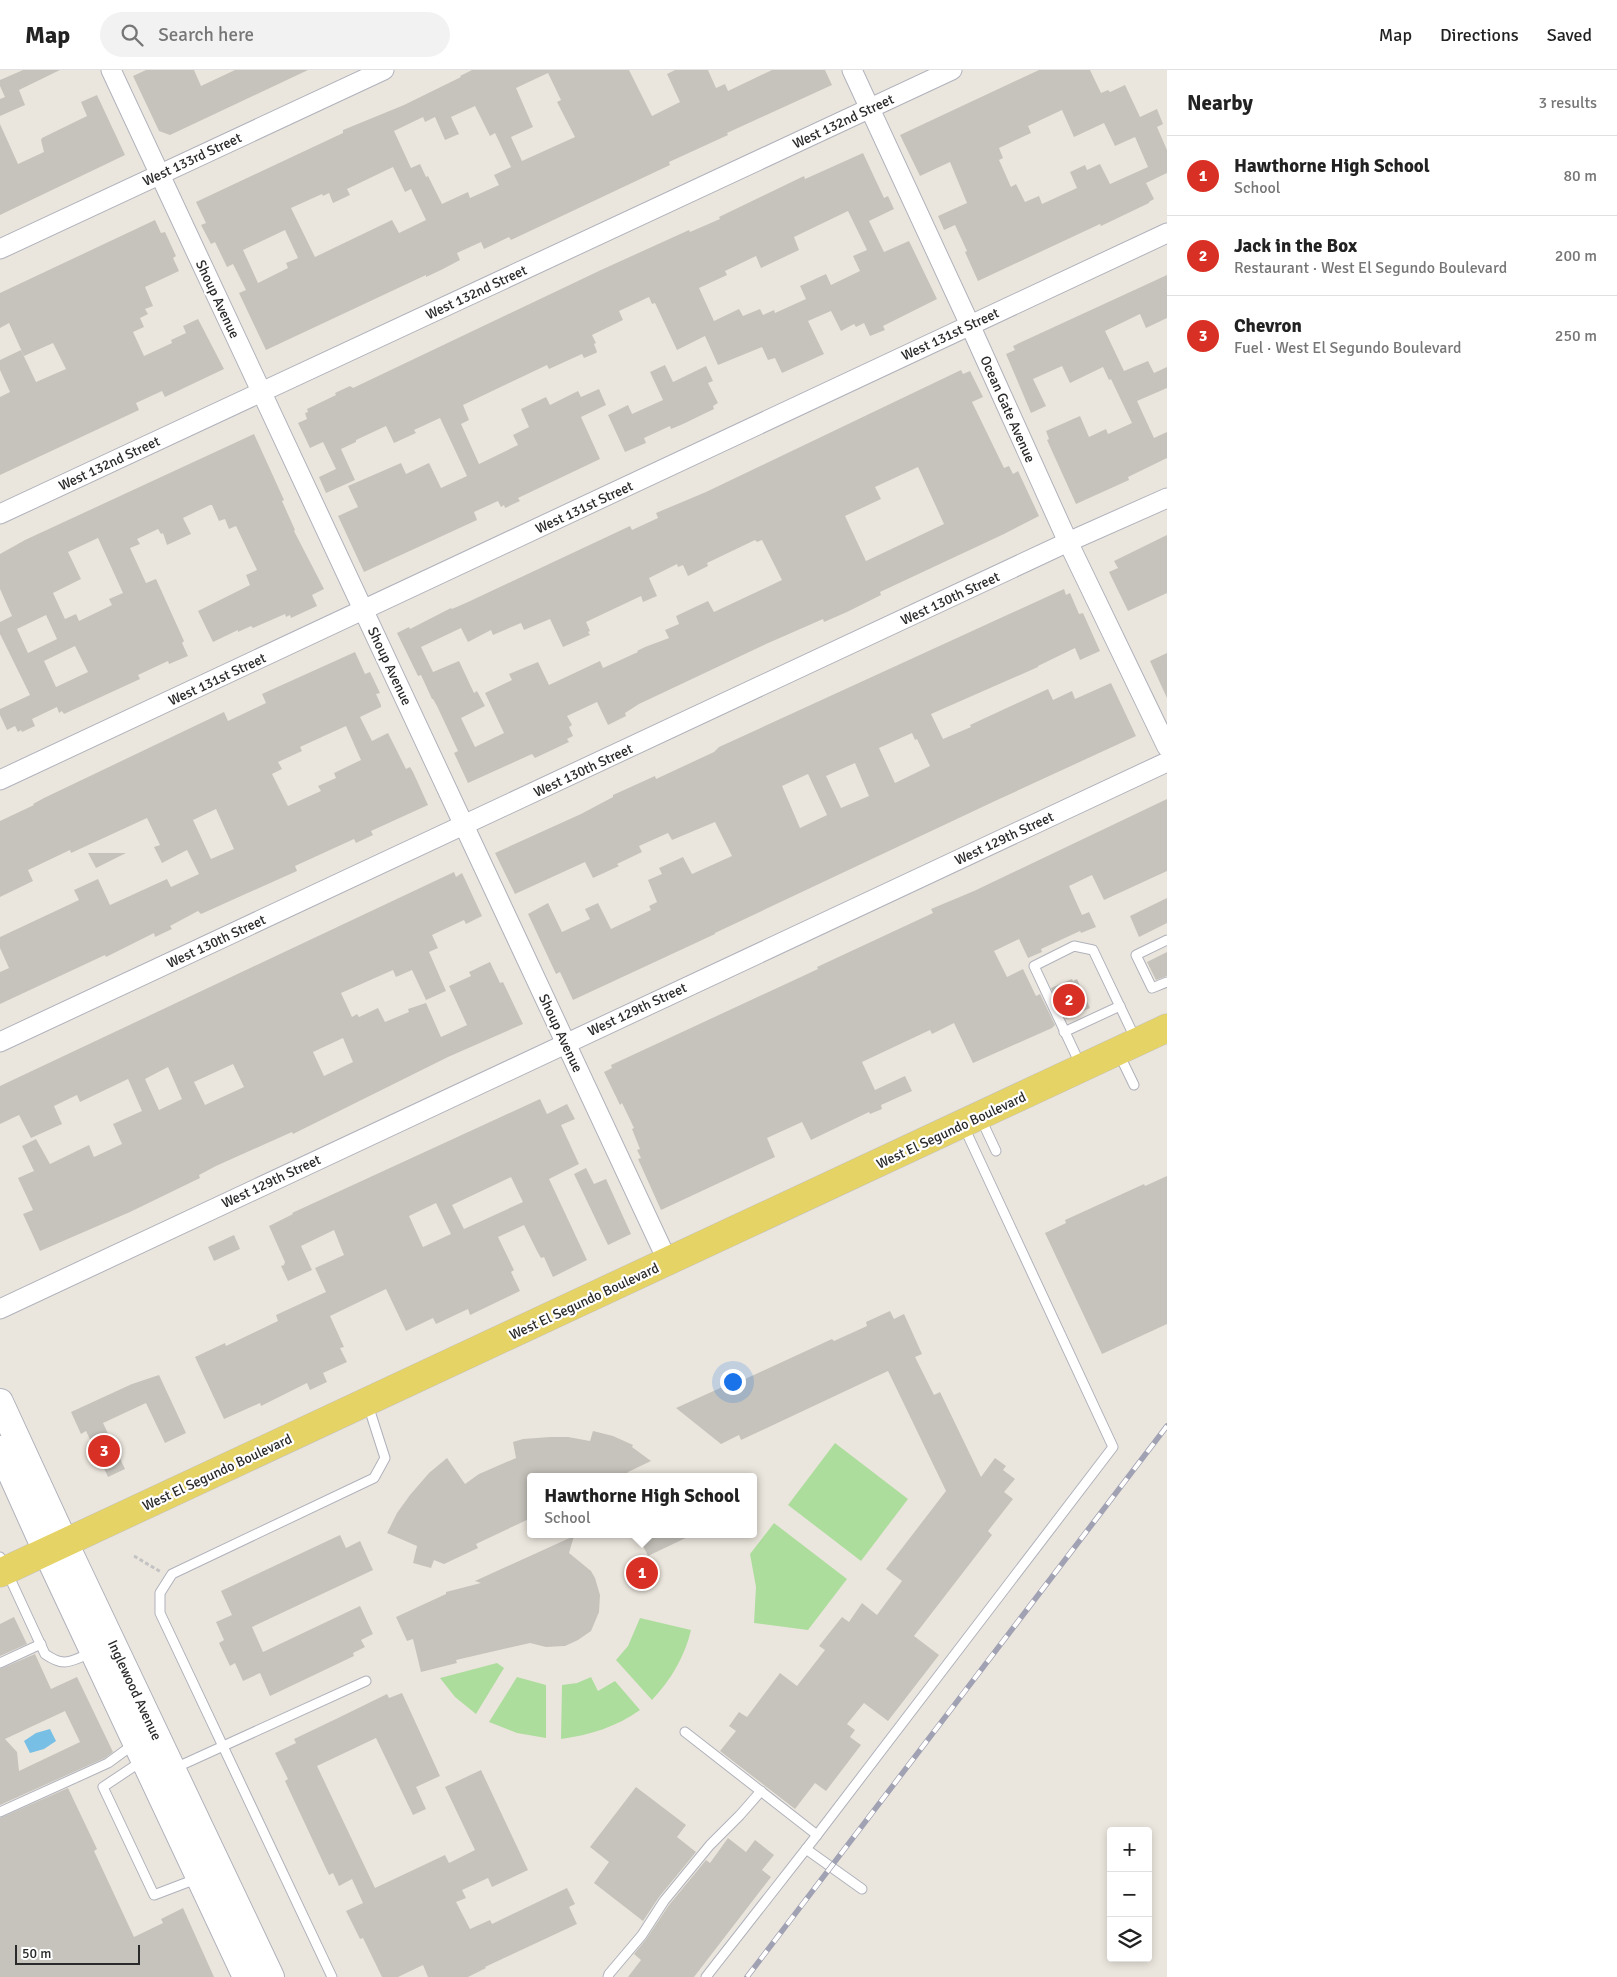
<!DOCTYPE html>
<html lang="en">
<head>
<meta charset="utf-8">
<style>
	body { margin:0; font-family:Signika,sans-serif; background:#f2f2f2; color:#222 }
	.controls { position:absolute; right:15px; bottom:15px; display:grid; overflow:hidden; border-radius:5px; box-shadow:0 2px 8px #0003 }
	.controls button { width:45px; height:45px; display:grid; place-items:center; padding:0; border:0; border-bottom:1px solid #e0e0e0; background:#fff; color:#222; font:25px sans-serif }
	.scale { position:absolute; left:15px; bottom:12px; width:125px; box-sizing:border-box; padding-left:5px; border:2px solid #2a2a2a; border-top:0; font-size:14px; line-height:18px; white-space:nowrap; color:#2a2a2a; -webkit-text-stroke:4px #fff; paint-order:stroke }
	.you { position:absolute; left:732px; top:1311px; width:18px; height:18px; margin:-12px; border:4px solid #fff; border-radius:50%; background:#1a73e8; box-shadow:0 0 0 8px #1a73e833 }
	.badge { display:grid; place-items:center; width:32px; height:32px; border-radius:50%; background:#d93025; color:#fff; font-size:16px; font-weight:700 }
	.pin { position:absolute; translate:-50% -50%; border:2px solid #fff; box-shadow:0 1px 5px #0006 }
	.popup { position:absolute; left:527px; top:1403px; width:230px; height:65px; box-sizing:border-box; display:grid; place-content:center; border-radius:5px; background:#fff; filter:drop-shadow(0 1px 4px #0005); font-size:16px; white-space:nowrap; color:#767676 }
	.popup b { font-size:19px; color:#222 }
	.popup::after { content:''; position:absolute; left:50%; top:100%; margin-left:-10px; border:10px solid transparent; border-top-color:#fff }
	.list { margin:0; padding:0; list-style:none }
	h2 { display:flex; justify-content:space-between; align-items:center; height:65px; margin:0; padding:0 20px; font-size:21px }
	h2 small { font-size:16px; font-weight:400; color:#767676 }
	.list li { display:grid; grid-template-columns:32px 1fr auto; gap:15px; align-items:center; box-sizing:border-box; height:80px; padding:0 20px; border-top:1px solid #e0e0e0 }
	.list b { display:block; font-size:19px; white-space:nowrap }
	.list p { margin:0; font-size:16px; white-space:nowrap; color:#767676 }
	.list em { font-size:16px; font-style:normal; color:#767676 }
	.icon { flex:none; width:28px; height:28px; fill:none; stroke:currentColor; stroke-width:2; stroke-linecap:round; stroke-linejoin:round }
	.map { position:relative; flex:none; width:1167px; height:1907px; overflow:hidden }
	header { display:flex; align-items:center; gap:30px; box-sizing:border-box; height:70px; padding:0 25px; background:#fff; border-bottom:1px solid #e0e0e0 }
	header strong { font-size:24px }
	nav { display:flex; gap:28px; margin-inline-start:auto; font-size:18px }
	.search { width:350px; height:45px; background:#f2f2f2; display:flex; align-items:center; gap:12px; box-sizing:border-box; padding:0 18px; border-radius:28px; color:#767676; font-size:19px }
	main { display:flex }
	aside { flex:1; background:#fff }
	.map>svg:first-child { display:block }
	.green { fill:#addd9d }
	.water { fill:#77bfe5 }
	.building { fill:#c6c3bc; fill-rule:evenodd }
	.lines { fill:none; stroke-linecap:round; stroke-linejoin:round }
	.lane-casing { stroke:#b0b2bc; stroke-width:11 }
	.street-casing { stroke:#b0b2bc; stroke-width:21 }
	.secondary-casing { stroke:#b0b2bc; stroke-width:28 }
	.primary-casing { stroke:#c3c3c3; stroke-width:29 }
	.path { stroke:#c3c3c3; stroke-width:3; stroke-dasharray:4 2.5; stroke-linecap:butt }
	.lane { stroke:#fff; stroke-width:9 }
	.street { stroke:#fff; stroke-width:19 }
	.secondary { stroke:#fff; stroke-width:26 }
	.primary { stroke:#e6d366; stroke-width:28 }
	.rail-casing { stroke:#a0a1b3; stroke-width:5.5 }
	.rail { stroke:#fff; stroke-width:4; stroke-dasharray:11; stroke-linecap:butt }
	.labels { text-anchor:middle; stroke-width:4.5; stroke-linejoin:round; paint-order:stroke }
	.street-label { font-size:14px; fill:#2a2a2a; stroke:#fff }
</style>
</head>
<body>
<header>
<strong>Map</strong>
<div class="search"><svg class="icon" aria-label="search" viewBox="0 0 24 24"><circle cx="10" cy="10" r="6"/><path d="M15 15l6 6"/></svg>Search here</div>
<nav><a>Map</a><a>Directions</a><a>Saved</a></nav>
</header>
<main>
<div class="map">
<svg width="1167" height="1907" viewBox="0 0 1167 1907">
	<rect width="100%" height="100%" fill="#ebe6dd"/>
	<g class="green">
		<path d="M835 1373 908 1429 861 1491 788 1435Z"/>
		<path d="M774 1453 847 1509 808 1560 754 1553 756 1517 750 1484Z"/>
		<path d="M640 1548 691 1560C685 1586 671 1610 652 1630L616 1590 628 1576Z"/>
		<path d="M497 1593 504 1598 476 1644 455 1627 440 1608Z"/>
		<path d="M517 1607 546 1615V1668L517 1663 489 1652Z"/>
		<path d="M591 1607 598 1621 615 1611 640 1640C616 1657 590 1665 561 1669L562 1615 577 1613Z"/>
	</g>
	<path class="water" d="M50 1659 56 1671 44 1679 30 1683 24 1671 36 1663Z"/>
	<g class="building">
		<path d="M23 0H60L19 20 25 35 0 46V29L5 27 0 16V10Z"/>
		<path d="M146 0H194L201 16 235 0H308L170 65 159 61 133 6Z"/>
		<path d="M472 0H629L652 46 680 32 667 4 675 0H708L716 18 725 14 728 21 772 0H825L832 15 727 63 728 65 669 92 670 95 511 170 509 167 484 179 481 172 457 183 460 190 441 200 426 207V205L266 280 239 223 246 220 233 194 227 197 215 172 211 174 201 155 206 153 196 132 343 63V60L404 35 461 7 460 6ZM548 3 561 30 557 32 575 67 522 91 511 67 533 57 516 18ZM475 36 490 66 495 63 511 97 494 105 499 115 470 128 468 122 442 134 428 106 426 107 420 94 411 98 394 61 423 47 425 52 435 47 445 70 459 64 451 47ZM393 97 405 122 411 119 426 150 399 163 392 150 315 187 291 138 322 124 323 126 329 123 333 133 350 125 347 119ZM285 160 298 188 286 193 288 198 258 213 243 180Z"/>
		<path d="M1039 0H1090L1101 23 1108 20 1110 22 1125 15 1140 47 1157 39 1163 54 1157 57 1167 80V103L1146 113 1154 129 1149 132V133L1101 156 1100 154 978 211 965 182 967 181 955 155 944 160 938 146 967 133 950 92 920 106 900 65ZM1062 40 1074 67 1104 53 1115 76 1135 67 1148 97 1110 114 1100 94 1087 100 1085 95 1070 102 1077 118 1042 134 1039 126 1025 132 1016 114 1011 117 999 90 1003 88 999 78 1031 63 1028 56Z"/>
		<path d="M97 25 125 85 0 145V54L18 94 44 82 41 70 42 68 87 46 81 32Z"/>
		<path d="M863 83 884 128 888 126 894 139 869 151 884 182 909 171 937 229 883 256 885 260 870 266 864 253 856 257 854 254 841 261 831 241 808 251 824 284 782 303 775 288 768 290 762 277 718 295 705 266 677 280 655 233 652 234 649 227 619 241 623 250 592 265 596 273 594 274 597 282 596 283 584 288 582 284 549 299 547 295 463 335 469 350 461 354 479 394 518 375 513 365 529 357 521 339 546 327 550 335 578 321 581 327 599 319 606 335 581 347 600 389 518 428 520 431 505 438 504 435 501 437 498 431 474 442 477 450 364 502 338 446 358 437 348 416 401 393 406 404 429 393 441 418 467 406 440 348 414 360 416 363 394 373 386 356 356 370V372L341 379 355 410 326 423 319 407 336 399 323 372 310 378 298 353 307 349 305 343 308 342 307 339 336 325 335 323 350 316 353 318 601 200 689 160 690 162 720 149 719 147 804 106 805 109ZM848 141 867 180 853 186 860 201 831 215 826 204 800 216 806 229 775 243 774 240 763 245 760 239 743 246 739 239 714 251 699 218 727 205 725 201 756 186 761 198 799 180 794 167Z"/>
		<path d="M155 150 161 163 165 162 176 186 173 188 179 201 145 217 153 236 145 239 148 244 140 248 144 257 133 262 144 286 172 273 171 270 186 263 183 256 198 249 224 299 165 327 162 321 136 333 139 340 0 405V327L10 322 0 300V290L21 280 36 312 66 299 53 273 24 286 9 253 0 258V223Z"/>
		<path d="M1167 205V248L1146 258 1140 244 1105 261 1124 301 1148 291 1154 303 1167 297V318L1137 331 1154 368 1167 362V388L1128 407 1129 410 1076 434 1047 370 1049 369 1046 361 1080 346 1089 367 1106 359 1108 364 1132 353 1111 309 1109 310 1103 297 1070 313 1062 296 1033 309 1046 336 1031 343 1006 284 1015 280 1013 276Z"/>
		<path d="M665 295 673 312 706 296 713 311 708 313 718 333 713 336 714 339 683 354 671 359 670 356 644 368 646 373 625 382 608 345 628 335 632 344 663 330 650 302Z"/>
		<path d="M961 300 963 304 970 301 983 327 972 332 1004 398 1009 396 1013 404 1018 401 1039 446 1004 464 880 522 881 525 847 542 824 552 823 549 766 574 639 634 625 643 626 646 608 655 597 632 567 646 572 655 569 657 573 666 567 669 569 672 535 688 532 684 468 713 454 683 458 681 437 636 433 629H432L421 605 418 606 397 563 409 557 410 559 451 538 452 539 468 532 630 456 632 460 658 448 656 443 706 422ZM918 397 944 454 866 491 845 446 881 429 875 417ZM755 470 757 472 762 470 782 510 714 542 708 531 676 546 679 554 665 560 669 568 645 577 637 581 638 582 603 598 600 591 549 615 538 592 509 604 512 610 485 623 504 663 475 677 461 648 485 636 477 621 474 623 459 591 433 602 421 577 461 558 468 572 491 560 493 565 521 553 524 560 550 549 563 577 590 565 588 562 590 561 586 552 641 526 643 532 657 526 649 508 677 494 678 497 683 495 688 506 708 496 707 493Z"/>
		<path d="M254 364 284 430 282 431 295 460 294 461 324 519 312 525 317 536 291 548 290 545 286 547 285 544 253 558 251 556 238 562V560L213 572 198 541 250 515 246 505 257 500 236 456 229 459 225 449 219 451 212 435H210L183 448 191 464 167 475 163 463 161 464 158 459 137 469 140 474 130 478 146 513 156 509 184 571 182 573 188 586 169 594 168 591 138 605 140 609 64 644 62 641 59 643 57 637 32 649 35 656 22 662 21 660 18 662 15 656 7 660 0 645V639L30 625 0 564V552L12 546 0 519V484L25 470ZM98 468 123 523 109 529 112 535 79 551 76 544 65 549 53 523 81 509 68 482ZM46 545 57 569 28 583 17 559ZM75 576 88 602 56 617 44 591Z"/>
		<path d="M1167 465V523L1128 541 1109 502 1118 498 1114 491Z"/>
		<path d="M1064 519 1066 525 1070 523 1079 544 1083 543 1100 581 1080 590 1075 578 1038 596V597L931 644 943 669 971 657 970 655 1048 619 1053 630 1072 621 1075 629 1111 613 1136 666 995 731 715 863V864L573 930 560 902 556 904 528 844 548 833 562 862 590 849 585 839 598 833 611 859 651 840 649 836 657 832 648 810 662 804 659 798 683 787 692 804 732 786 715 752 672 770 668 763 639 776 642 782 617 794 619 796 593 808 585 792 515 824 495 783 581 744 613 727V725L655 706 656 709 714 682 719 677ZM912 663 915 670 917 669 930 696 895 713 879 678ZM855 693 869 726 841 738 826 706ZM808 704 827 745 800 758 782 716Z"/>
		<path d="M355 582 365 604 370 602 380 623 376 624 381 635V637L360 647 372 671 388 663 406 699 410 697 413 702 428 735 371 761 373 765 356 773 354 769 295 796 297 801 201 844 198 841 170 856 172 859 155 867 154 863 106 887 105 885 0 934V902L9 898 0 878V867L79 830 74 820 98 809 110 835 167 809 171 817 199 804 187 780 162 793 154 777 160 775 147 748 71 783 70 780 28 800 33 811 0 827V751L34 735 33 734 44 728 224 642 228 651 266 633 262 624ZM346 656 361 690 334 703 336 708 318 716 321 721 288 736 272 704 282 699 278 692 302 681 300 677ZM216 739 234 779 211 789 193 750Z"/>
		<path d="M1167 583V628L1150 591Z"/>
		<path d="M1167 729V801L1104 830 1092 805 1069 816 1082 845 1089 842 1096 857 1081 863 1080 861 1041 879 1042 882 1028 888 1019 869 994 881 1007 907 1023 899 1036 926 1040 924 1055 955 1052 958 973 993 954 953 932 964 930 960 862 992 875 1020 905 1006 912 1021 881 1035 882 1039 870 1044 869 1042 811 1070 802 1052 767 1068 775 1087 661 1140 638 1089 641 1088 637 1080 640 1079 632 1059 634 1058 622 1033 620 1035 604 1002 612 998 611 995 818 899 817 897 933 843 931 839 974 821Z"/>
		<path d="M88 783H126L96 798Z"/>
		<path d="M454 802 456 807 462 803 482 846 466 854 464 850 432 865 438 878 429 882 446 921 426 930 412 900 396 907 393 900 341 923 352 947 357 944 359 947 378 938 385 952 409 942 408 939 426 933 441 967 467 955 449 916 471 906 469 902 490 892 500 913 503 912 523 954 448 987 293 1064 292 1062 216 1096 199 1105 200 1108 130 1142 40 1181 23 1144 33 1140 18 1108 34 1101 22 1076 36 1069 50 1094 89 1075 94 1087 122 1074 113 1054 142 1041 128 1009 80 1032 77 1025 54 1036 62 1054 31 1068 19 1045 0 1054V1016ZM343 968 353 992 324 1006 313 982ZM233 994 244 1017 205 1035 194 1012ZM168 997 182 1029 159 1040 145 1009Z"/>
		<path d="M1167 828V853L1139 867 1130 846Z"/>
		<path d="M1167 882V906L1156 910 1147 892Z"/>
		<path d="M1072 909 1073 911 1077 909 1090 938 1066 949 1051 918Z"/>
		<path d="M540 1029 547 1044 567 1034 575 1049 561 1055 579 1094 549 1109 587 1190 553 1207 544 1187 541 1188 537 1181 524 1155 498 1167 514 1200 511 1202 520 1221 470 1245 468 1239 436 1254 433 1248 406 1261 386 1219 330 1246 344 1277 340 1278 347 1292 323 1303 327 1312 310 1320 307 1313 261 1336 260 1333 224 1349 195 1287 225 1273 226 1276 278 1251 276 1245 326 1222 315 1198 344 1185 334 1160 301 1176 312 1200 288 1211 281 1196 284 1195 285 1192 269 1156 293 1144 292 1143ZM511 1107 523 1132 464 1159 452 1135ZM436 1133 451 1164 423 1177 409 1146Z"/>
		<path d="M586 1098 594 1114 606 1109 631 1164 608 1175 574 1104Z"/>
		<path d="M1167 1106V1254L1102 1284 1045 1163 1066 1153 1065 1150 1144 1114 1145 1116Z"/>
		<path d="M234 1165 240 1179 214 1191 208 1177Z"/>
		<path d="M890 1241 894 1249 904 1244 922 1284 915 1287 934 1325 940 1322 981 1407 995 1388 1006 1396 1003 1400 1015 1409 1004 1422 1013 1429 988 1461 992 1465 914 1566 939 1585 888 1651 864 1633 847 1654 855 1660 850 1667 861 1675 826 1721 815 1713 795 1739 720 1681 736 1661 729 1656 739 1642 747 1647 780 1603 797 1616 825 1580 819 1576 842 1547 849 1552 862 1533 877 1545 902 1511 886 1499 946 1421 888 1301 741 1370 739 1365 721 1374 676 1338 729 1314 730 1316 832 1269 834 1271 867 1256 866 1252Z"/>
		<path d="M159 1305 186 1363 165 1373 146 1333 103 1353 125 1399 108 1407 86 1361 81 1364 71 1342 132 1314Z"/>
		<path d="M593 1361 613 1366 633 1375 632 1377 651 1391 628 1402 625 1407H531V1448L476 1474 478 1478 444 1494 434 1490 431 1498 413 1493 417 1476 387 1463 397 1443 410 1425 429 1403 447 1388 465 1414 479 1404 516 1388 513 1372 523 1369 550 1367H568L590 1371Z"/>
		<path d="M637 1464H694L648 1486Z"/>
		<path d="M340 1465 346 1478 360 1471 373 1500 252 1557 263 1582 360 1536 373 1564 361 1570 365 1577 353 1583 354 1586 270 1626 260 1603 243 1611 235 1593 230 1596 219 1573 224 1570 216 1552 232 1545 221 1521Z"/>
		<path d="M574 1466 569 1483 591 1501 595 1508 600 1525 599 1542 591 1561 578 1570 565 1576 546 1577 530 1573 456 1590 457 1593 421 1602 413 1569 407 1571 396 1547 446 1524V1522L481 1513 475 1511Z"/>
		<path d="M14 1547 27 1574 0 1586V1554Z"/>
		<path d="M35 1584 51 1619 77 1607 113 1682 105 1688 0 1735V1599ZM65 1641 80 1672 19 1701 17 1682 5 1669Z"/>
		<path d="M402 1623 440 1706 416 1717 426 1739 413 1745 376 1668 317 1696 375 1818 445 1785 449 1793 475 1780 445 1717 481 1700 528 1800 492 1817 488 1808 462 1820 466 1828 456 1832 470 1859 490 1850 492 1854 567 1818 575 1834 569 1837 577 1854 485 1897 486 1898 468 1907H428L423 1895 398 1907H382L363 1868 360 1869 346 1841 363 1833 352 1809 339 1816 333 1803 329 1805 285 1711 288 1709 275 1683 296 1673 294 1669 338 1648 387 1624 389 1628Z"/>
		<path d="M636 1717 686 1755 677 1767 696 1782 659 1827 643 1851 594 1813 609 1792 590 1777Z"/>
		<path d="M68 1718 97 1779 94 1781 134 1867 163 1853 161 1849 183 1838 214 1907H0V1748Z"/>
		<path d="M728 1768 746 1782 755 1770 774 1785 762 1800 771 1807 694 1907H628L641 1890 634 1884 647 1868 669 1835 706 1790 710 1793Z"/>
	</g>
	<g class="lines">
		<g class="lane-casing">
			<g id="lane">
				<path d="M1167 870 1136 885 1152 918 1167 912"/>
				<path d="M1064 962 1120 936"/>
				<path d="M1119 984 1134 1015"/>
				<path d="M1081 996 1034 896 1074 876 1093 880 1136 970"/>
				<path d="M981 1049 996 1081"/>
				<path d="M0 1487 45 1584C65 1598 70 1591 91 1583"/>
				<path d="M0 1593 41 1574"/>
				<path d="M685 1662 817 1765"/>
				<path d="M142 1691 103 1717 154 1825 196 1809"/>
				<path d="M175 1698 366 1611"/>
				<path d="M0 1742 108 1693 134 1674"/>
				<path d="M806 1779 862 1819"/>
				<path d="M332 1907 160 1543V1523L172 1504 374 1408 385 1388 368 1335"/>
				<path d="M608 1907 609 1904 642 1865 664 1831 710 1775 740 1745 761 1721"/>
				<path d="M706 1907 817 1765 1113 1377 964 1057"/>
			</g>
		</g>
		<g class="street-casing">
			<g id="street">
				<path d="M111 0 668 1192"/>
				<path d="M852 0 970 255 1068 472 1167 677"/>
				<path d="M0 179 384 0"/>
				<path d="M0 444 952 0"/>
				<path d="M0 710 1167 163"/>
				<path d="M0 972 1068 472 1167 428"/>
				<path d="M0 1239 1167 692"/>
			</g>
		</g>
		<g class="secondary-casing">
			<g id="secondary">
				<path d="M0 1332 65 1473 271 1907"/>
				<path d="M0 1379 46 1481 246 1907"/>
			</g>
		</g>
		<g class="primary-casing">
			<path id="primary" d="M0 1503 1167 958"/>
		</g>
		<path class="path" d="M134 1486 161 1502"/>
		<use href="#lane" class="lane"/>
		<use href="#street" class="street"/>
		<use href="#secondary" class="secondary"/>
		<use href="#primary" class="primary"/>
		<g class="rail-casing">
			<path id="rail" d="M747 1907 1167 1356"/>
		</g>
		<use href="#rail" class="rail"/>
	</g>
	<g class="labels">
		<g class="street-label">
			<text transform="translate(843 51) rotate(-25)" y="5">West 132nd Street</text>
			<text transform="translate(192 89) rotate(-25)" y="5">West 133rd Street</text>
			<text transform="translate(476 222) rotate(-25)" y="5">West 132nd Street</text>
			<text transform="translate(218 229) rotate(65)" y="5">Shoup Avenue</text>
			<text transform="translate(950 264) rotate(-25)" y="5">West 131st Street</text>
			<text transform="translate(1008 339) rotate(66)" y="5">Ocean Gate Avenue</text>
			<text transform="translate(109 393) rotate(-25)" y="5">West 132nd Street</text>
			<text transform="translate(584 437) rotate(-25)" y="5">West 131st Street</text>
			<text transform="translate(950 528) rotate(-25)" y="5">West 130th Street</text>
			<text transform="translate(390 596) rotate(65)" y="5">Shoup Avenue</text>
			<text transform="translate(217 609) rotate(-25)" y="5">West 131st Street</text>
			<text transform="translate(583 700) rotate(-25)" y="5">West 130th Street</text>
			<text transform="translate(1004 768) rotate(-25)" y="5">West 129th Street</text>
			<text transform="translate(216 871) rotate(-25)" y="5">West 130th Street</text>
			<text transform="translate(637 939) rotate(-25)" y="5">West 129th Street</text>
			<text transform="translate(561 963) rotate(65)" y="5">Shoup Avenue</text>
			<text transform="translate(951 1060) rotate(-25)" y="5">West El Segundo Boulevard</text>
			<text transform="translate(271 1111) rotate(-25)" y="5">West 129th Street</text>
			<text transform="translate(584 1231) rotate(-25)" y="5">West El Segundo Boulevard</text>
			<text transform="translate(217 1402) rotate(-25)" y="5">West El Segundo Boulevard</text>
			<text transform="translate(135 1620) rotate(65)" y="5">Inglewood Avenue</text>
		</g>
	</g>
</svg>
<div class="controls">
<button>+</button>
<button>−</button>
<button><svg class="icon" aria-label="layers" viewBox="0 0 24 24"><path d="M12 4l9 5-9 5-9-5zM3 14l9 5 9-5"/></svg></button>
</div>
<div class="scale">50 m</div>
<div class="you"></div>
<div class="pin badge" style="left:642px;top:1503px">1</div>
<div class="popup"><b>Hawthorne High School</b>School</div>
<div class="pin badge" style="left:1069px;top:930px">2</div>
<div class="pin badge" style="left:104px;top:1381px">3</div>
</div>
<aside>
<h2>Nearby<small>3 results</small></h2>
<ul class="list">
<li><span class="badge">1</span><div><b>Hawthorne High School</b><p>School</p></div><em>80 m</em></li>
<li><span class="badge">2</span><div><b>Jack in the Box</b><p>Restaurant · West El Segundo Boulevard</p></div><em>200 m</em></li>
<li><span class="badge">3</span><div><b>Chevron</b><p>Fuel · West El Segundo Boulevard</p></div><em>250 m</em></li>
</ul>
</aside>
</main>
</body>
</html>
